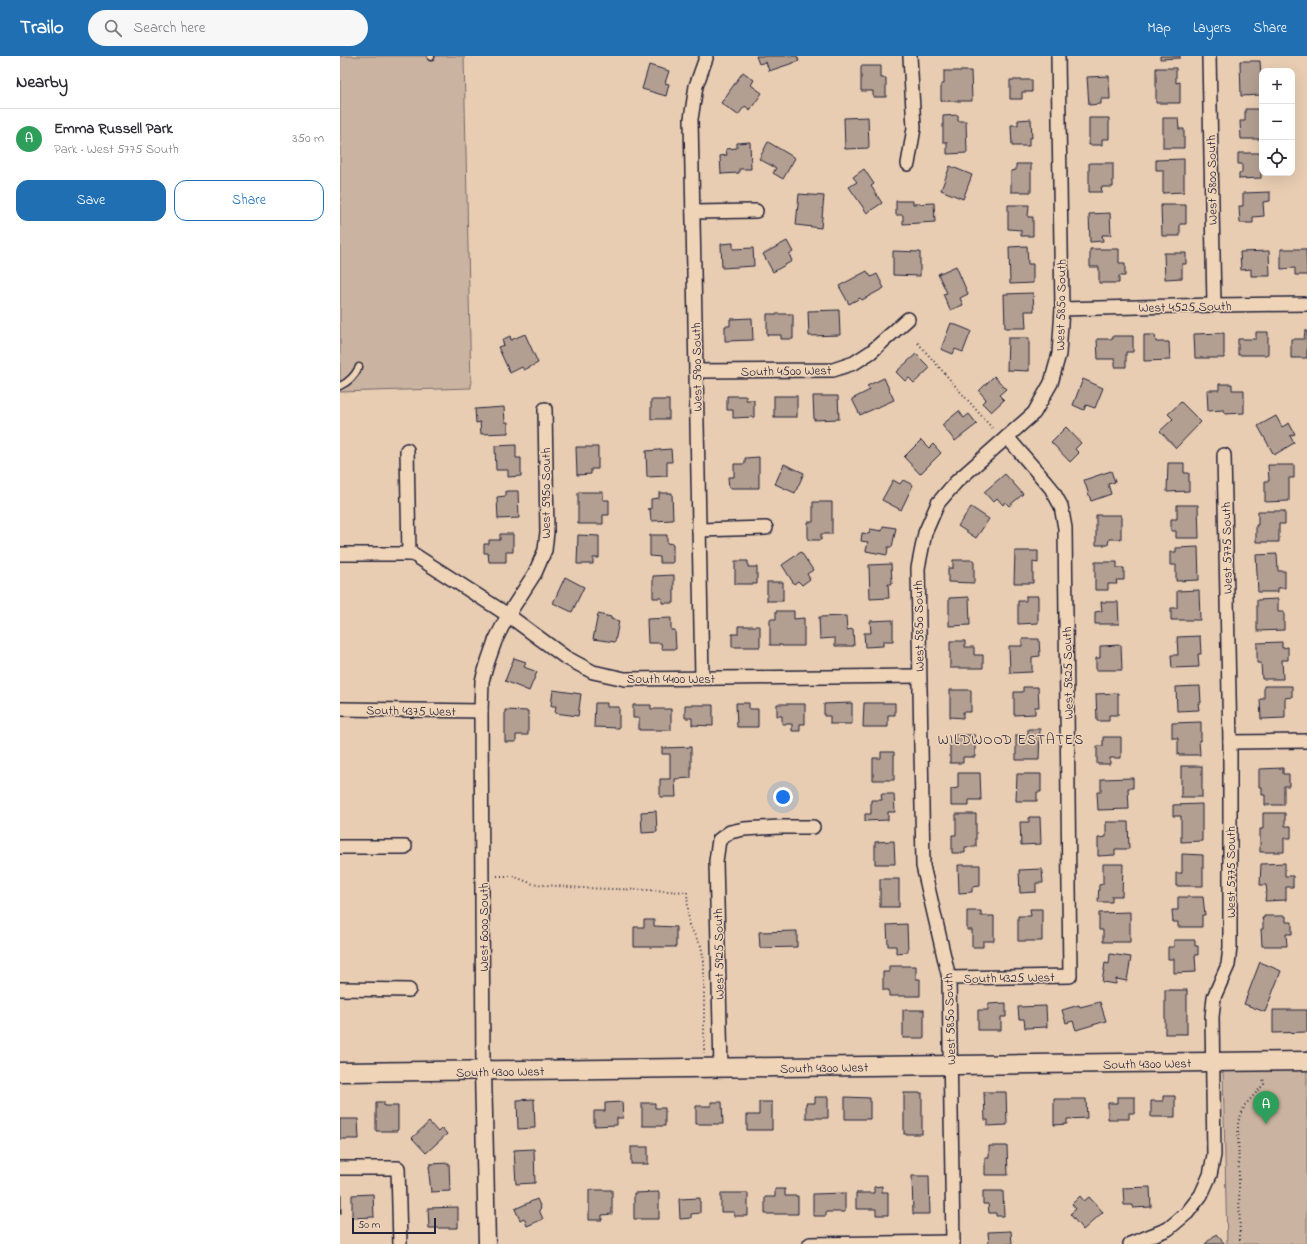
<!DOCTYPE html>
<html lang="en">
<head>
<meta charset="utf-8">
<style>
	body { margin:0; font-family:"Indie Flower",sans-serif; background:#f7f7f7; color:#2b2b33 }
	.controls { position:absolute; right:12px; top:12px; display:grid; overflow:hidden; border-radius:8px; box-shadow:0 4px 16px #0002 }
	.controls button { width:36px; height:36px; display:grid; place-items:center; padding:0; border:0; border-bottom:1px solid #e1e1e2; background:#fff; color:#2b2b33; font:20px sans-serif }
	.scale { position:absolute; left:12px; bottom:10px; width:84px; box-sizing:border-box; padding-left:4px; border:2px solid #22223b; border-top:0; font-size:11px; line-height:14px; white-space:nowrap; color:#22223b; -webkit-text-stroke:3px #f0d4b7; paint-order:stroke }
	.you { position:absolute; left:443px; top:741px; width:14px; height:14px; margin:-10px; border:3px solid #fff; border-radius:50%; background:#1a73e8; box-shadow:0 0 0 6px #1a73e833 }
	.badge { display:grid; place-items:center; width:26px; height:26px; border-radius:50%; background:#1f6fb2; color:#fff; font-size:13px; font-weight:700 }
	.pin { position:absolute; translate:-50% -33px; filter:drop-shadow(0 1px 2px #0008) }
	.pin::after { content:''; position:absolute; top:21px; width:14px; height:12px; background:inherit; clip-path:polygon(0 0,100% 0,50% 100%) }
	.list { margin:0; padding:0; list-style:none }
	h2 { display:flex; justify-content:space-between; align-items:center; height:52px; margin:0; padding:0 16px; font-size:17px }
	h2 small { font-size:13px; font-weight:400; color:#7c7c81 }
	.list li { display:grid; grid-template-columns:26px 1fr auto; gap:12px; align-items:center; box-sizing:border-box; height:60px; padding:0 16px; border-top:1px solid #e1e1e2 }
	.list b { display:block; font-size:15px; white-space:nowrap }
	.list p { margin:0; font-size:13px; white-space:nowrap; color:#7c7c81 }
	.list em { font-size:13px; font-style:normal; color:#7c7c81 }
	.actions { display:flex; gap:8px; padding:12px 16px }
	.actions a { flex:1; padding:9px 0; border:1px solid #1f6fb2; border-radius:12px; text-align:center; font-size:14px; color:#1f6fb2 }
	.actions .main { background:#1f6fb2; color:#fff }
	.icon { flex:none; width:22px; height:22px; fill:none; stroke:currentColor; stroke-width:2; stroke-linecap:round; stroke-linejoin:round }
	.map { position:relative; flex:none; width:967px; height:1188px; overflow:hidden }
	header { display:flex; align-items:center; gap:24px; box-sizing:border-box; height:56px; padding:0 20px; background:#1f6fb2; color:#fff }
	header strong { font-size:19px }
	nav { display:flex; gap:22px; margin-inline-start:auto; font-size:14px }
	.search { width:280px; height:36px; background:#f7f7f7; display:flex; align-items:center; gap:10px; box-sizing:border-box; padding:0 14px; border-radius:22px; color:#7c7c81; font-size:15px }
	main { display:flex }
	aside { flex:1; background:#fff }
	.map>svg:first-child { display:block }
	.green { fill:#cab3a0; stroke:#766a6e }
	.building { fill:#b39f92; stroke:#22223b }
	.lines { fill:none; stroke-linecap:round; stroke-linejoin:round }
	.service-casing { stroke:#22223b; stroke-width:9 }
	.minor-casing { stroke:#22223b; stroke-width:16 }
	.tertiary-casing { stroke:#22223b; stroke-width:19 }
	.secondary-casing { stroke:#22223b; stroke-width:21 }
	.path { stroke:#22223b; stroke-width:2; stroke-dasharray:1 3; stroke-linecap:butt }
	.service { stroke:#f0d4b7; stroke-width:6 }
	.minor { stroke:#f0d4b7; stroke-width:13 }
	.tertiary { stroke:#f0d4b7; stroke-width:16 }
	.secondary { stroke:#f0d4b7; stroke-width:18 }
	.labels { text-anchor:middle; stroke-width:3; stroke-linejoin:round; paint-order:stroke }
	.street-label { font-size:13px; fill:#22223b; stroke:#f0d4b7 }
	.neighbourhood-label { font-size:14px; letter-spacing:1px; fill:#22223b; stroke:#f0d4b7 }
</style>
</head>
<body>
<header>
<strong>Trailo</strong>
<div class="search"><svg class="icon" aria-label="search" viewBox="0 0 24 24"><circle cx="10" cy="10" r="6"/><path d="M15 15l6 6"/></svg>Search here</div>
<nav><a>Map</a><a>Layers</a><a>Share</a></nav>
</header>
<main>
<aside>
<h2>Nearby<small></small></h2>
<ul class="list">
<li><span class="badge" style="background:#2e9e5b">A</span><div><b>Emma Russell Park</b><p>Park · West 5775 South</p></div><em>350 m</em></li>
</ul>
<div class="actions"><a class="main">Save</a><a>Share</a></div>
</aside>
<div class="map">
<svg width="967" height="1188" viewBox="0 0 967 1188">
	<rect width="100%" height="100%" fill="#e8cdb2"/>
	<filter id="ink" filterUnits="userSpaceOnUse"><feTurbulence type="fractalNoise" baseFrequency=".025" numOctaves="2"/><feDisplacementMap in="SourceGraphic" scale="8" xChannelSelector="R" yChannelSelector="G"/><feConvolveMatrix kernelMatrix="1 2 1 2 8 2 1 2 1" color-interpolation-filters="sRGB"/></filter>
	<g filter="url(#ink)">
		<g class="green">
			<path d="M0 0H124L131 332 0 336Z"/>
			<path d="M967 1013V1188H887L883 1014Z"/>
		</g>
		<g class="building">
			<path d="M416 0H457L459 5 429 15 426 6 419 8Z"/>
			<path d="M820 0H840V2L820 3Z"/>
			<path d="M900 5H920L922 39 901 40Z"/>
			<path d="M309 9 329 15 325 27 329 28 326 40 302 33Z"/>
			<path d="M521 10H541V22H546V41H533V35H521Z"/>
			<path d="M816 12H836V27L840 26V47H816Z"/>
			<path d="M604 15H631L632 45H601V28H604Z"/>
			<path d="M403 16 414 24 411 29 422 37 410 54 405 50 398 59 381 47Z"/>
			<path d="M769 20 770 43H761V48L749 49 747 21Z"/>
			<path d="M670 24H692V36H682V43H670Z"/>
			<path d="M905 53H922V83H901L900 65H905Z"/>
			<path d="M618 59V65H626L627 97 607 98V86H603V60Z"/>
			<path d="M528 61 529 92 505 93 504 62Z"/>
			<path d="M749 62H769V83H762V89H749Z"/>
			<path d="M823 62H838L839 73H844V92H823Z"/>
			<path d="M691 63 692 82H689V90H672L671 69H678V64Z"/>
			<path d="M410 86 411 113H399V117L381 118 380 100 387 99 386 93 397 92V87Z"/>
			<path d="M428 86 455 102 443 123 433 117 436 112 419 103Z"/>
			<path d="M898 97H922V104H921V122L899 123V117H902V108H898Z"/>
			<path d="M844 103V136L823 137V114H816V104Z"/>
			<path d="M749 107H773V131H761L762 136H749Z"/>
			<path d="M676 108H691V136H671V115L676 114Z"/>
			<path d="M610 110 632 119 623 143 601 134Z"/>
			<path d="M524 113 534 128 531 130 542 147 527 157 509 131 517 126 513 121Z"/>
			<path d="M930 136V145L923 146 924 160 913 161V167H900L899 150H903V137Z"/>
			<path d="M459 138 484 140 481 172 456 169Z"/>
			<path d="M556 145H573V148L594 147 595 166 563 168V159H556Z"/>
			<path d="M668 149H689L688 161H693V180H681V174L668 173Z"/>
			<path d="M821 149H846V168H840V180H822Z"/>
			<path d="M770 157 771 179H762L763 185 750 186 749 158Z"/>
			<path d="M447 185 453 196 449 198 452 205 433 216 423 198Z"/>
			<path d="M393 187V193L413 192 414 210 382 212 381 188Z"/>
			<path d="M687 190 688 208H693V227L670 228 669 191Z"/>
			<path d="M750 193H779V207H785V220H779V227H759V211H750Z"/>
			<path d="M941 193H966L967 219H955V212L941 213Z"/>
			<path d="M553 195 580 196V220L553 219Z"/>
			<path d="M929 195 930 220H911V213L901 214 900 196Z"/>
			<path d="M824 197H846V208H842V222L825 223Z"/>
			<path d="M616 210 628 238 620 242 623 249 610 254 603 238 607 237 598 218Z"/>
			<path d="M527 215 531 221 537 218 544 232 522 244 520 242 509 248 499 230Z"/>
			<path d="M693 237 694 255H685L686 272H665L664 238Z"/>
			<path d="M499 254 500 279 469 280 468 255Z"/>
			<path d="M427 258H453V283H441V279H427Z"/>
			<path d="M412 262 413 284 385 285V270H390V263Z"/>
			<path d="M611 267 631 275 623 296 615 293 613 298 601 293Z"/>
			<path d="M965 275H967V302H951V283H964Z"/>
			<path d="M916 276H928V299H898V283H916Z"/>
			<path d="M884 277V302H855L854 278Z"/>
			<path d="M185 278 198 307 184 314 182 311 170 317 158 291 164 289 162 284 170 280 171 284Z"/>
			<path d="M804 279H815L816 286H829L830 304 804 305Z"/>
			<path d="M773 280H793V296H786V311H775V303H758L757 283H773Z"/>
			<path d="M668 282H689V315L667 314Z"/>
			<path d="M576 298 590 312 574 327 569 322 565 325 556 316Z"/>
			<path d="M654 320 666 333 659 339 664 344 651 356 642 347 646 343 639 335Z"/>
			<path d="M544 322 554 344 520 359 512 343 530 334 527 330Z"/>
			<path d="M743 323 763 332 755 352 746 349 744 354 733 349Z"/>
			<path d="M879 328H892V334H904V357L885 358 884 354 868 355 867 334H879Z"/>
			<path d="M387 340H406V344H414V361L393 362V354H387Z"/>
			<rect x="434" y="340" width="23" height="21"/>
			<path d="M473 340H498L499 363 474 364Z"/>
			<rect x="311" y="344" width="18" height="19"/>
			<path d="M841 346 861 366 836 392 820 375 833 363 828 358Z"/>
			<path d="M164 351 165 366H168V377L141 378 140 366 136 367 135 353Z"/>
			<path d="M619 355 624 362 629 358 637 368 615 385 602 369Z"/>
			<path d="M936 360 942 371 949 367 955 378 950 380 954 387 934 399 918 370Z"/>
			<path d="M726 371 741 387 735 393 739 397 730 406 711 386Z"/>
			<path d="M581 384 589 392 593 388 601 397 580 418 564 401Z"/>
			<path d="M176 389V402H181V420L168 421V414H156L155 390Z"/>
			<path d="M236 391H258V413H251V418L237 419Z"/>
			<path d="M331 393 332 406H327V420L307 421 306 395Z"/>
			<path d="M419 401V432H389L388 421H394V408H405V402Z"/>
			<path d="M828 407H844V417H849V435L827 436Z"/>
			<path d="M444 408 464 417 455 437 435 428Z"/>
			<path d="M928 409H954V422H949V445L925 446V425H929Z"/>
			<path d="M771 415 775 426 768 428 771 438 751 445 744 424Z"/>
			<path d="M665 418 683 438 669 450 665 446 663 449 657 442 653 446 644 436Z"/>
			<path d="M553 424 560 428 563 424 573 429 561 454 542 444Z"/>
			<path d="M166 435H178L179 462 158 463 157 441 166 440Z"/>
			<path d="M238 436H263V444H269V459H263V468H238Z"/>
			<path d="M319 437H332L333 464 311 465 310 453H307H311V443L319 442Z"/>
			<path d="M473 446H492V478H481V484H468V466H473Z"/>
			<path d="M837 449H858L859 482H836V475H831V463H837Z"/>
			<path d="M631 451 649 463 636 482 618 470Z"/>
			<path d="M918 455H945V468H939V486H916V469H918Z"/>
			<path d="M756 459H781V483H769L768 489H756Z"/>
			<path d="M543 470 556 472 552 491H548L547 499 526 495 528 486 521 485 522 477 529 478 530 473 542 475Z"/>
			<path d="M160 478H173V496H166V506H149L148 497H144V488H149V484H160Z"/>
			<path d="M238 479 259 480V502H253V508H237Z"/>
			<path d="M310 479H327V487L333 488V507H320V501L310 500Z"/>
			<path d="M858 491 859 524 836 525V509H830V496H836V492Z"/>
			<path d="M675 495H698V507L693 506V527H674Z"/>
			<path d="M461 496 473 514 467 518 470 523 462 529 458 525 454 528 442 509Z"/>
			<path d="M937 498 938 515H945V532H938V536H918L916 499Z"/>
			<path d="M613 504H634V527L608 526V512H613Z"/>
			<path d="M395 505H408V511H417V528H395Z"/>
			<path d="M755 506H777V512H784V524H776L777 528H768V534H755Z"/>
			<path d="M551 508 552 528H548L549 542 530 543 529 509Z"/>
			<path d="M334 519V547H322V542H313V520Z"/>
			<path d="M225 521 244 531 232 556 213 547Z"/>
			<rect x="427" y="526" width="16" height="19"/>
			<path d="M859 534 860 564H831V552H837V535Z"/>
			<path d="M686 540H698V567L678 568V545H686Z"/>
			<path d="M629 541 630 569 609 570V542Z"/>
			<path d="M938 543V556H944V574L917 575V544Z"/>
			<path d="M761 546H778L779 568H755V556L762 555Z"/>
			<path d="M436 555H454V563L464 562V590H442V589H430V563H436Z"/>
			<path d="M258 558 271 561V563L279 565 275 586 253 583Z"/>
			<path d="M506 560 507 574 513 573 514 590H495V582L480 583 479 561Z"/>
			<path d="M331 562V574H335L336 593H322L321 587H308L307 563Z"/>
			<path d="M553 564V585H543V590L525 591 524 577H531L530 565Z"/>
			<path d="M398 570H420V591H392V578H398Z"/>
			<path d="M860 580 861 598H858L859 611 832 612 831 599H838L837 581Z"/>
			<path d="M682 583H699L700 600 692 601V616L670 617 669 590H682Z"/>
			<path d="M610 585H625V591H634V599H643V612H610Z"/>
			<path d="M942 586V592L948 591V604H942L943 623H922L921 607H917V587Z"/>
			<path d="M781 589 782 614H756V602H760V590Z"/>
			<path d="M174 602 186 606 184 611 197 616 189 635 165 625Z"/>
			<path d="M860 630 861 647H858L859 654 837 655 836 631Z"/>
			<path d="M924 630H952V641L945 642V662L921 663 920 643H924Z"/>
			<path d="M683 631H698L699 651H695V658L674 659V636H683Z"/>
			<path d="M213 634 241 638 238 660 215 657 216 650H211Z"/>
			<path d="M610 634H631V656H623V662L610 661Z"/>
			<path d="M778 637V659H769V665H757L756 638Z"/>
			<path d="M255 647H267V651H279V672L254 671Z"/>
			<path d="M396 647H409V653H418V671H397Z"/>
			<path d="M512 647V668H490V660H484V648Z"/>
			<path d="M524 647H555V659H548V671H523Z"/>
			<path d="M437 648H465V668H460V675H452V668H442V660H437Z"/>
			<path d="M293 649H311V653H331V674H299V662H293Z"/>
			<path d="M345 649H373V670L352 669V662H345Z"/>
			<path d="M165 654 188 655V679H176V686H165Z"/>
			<path d="M861 666V684H859L860 699H838V682H832V667Z"/>
			<path d="M688 673H700L699 704H676V679H688Z"/>
			<path d="M614 679H635V701H623V707H610V688L614 687Z"/>
			<path d="M763 681H781V702H770V708H757V690H763Z"/>
			<path d="M351 691V722L335 723 336 741H320V723H330V698H322V692Z"/>
			<path d="M541 696H554V724H533V702H541Z"/>
			<rect x="841" y="710" width="21" height="31"/>
			<path d="M943 712V718H949V730H944V749H925V739H922V731H919V713Z"/>
			<path d="M618 717H640L641 744H629V750H611V733L618 732Z"/>
			<path d="M677 718H701V736H697V745H676Z"/>
			<path d="M793 722V732H788L789 753 758 754 757 736H761V723Z"/>
			<path d="M541 738H554L555 756H548V764L525 765V758H531V744H542Z"/>
			<path d="M862 748V785L841 786V760H833V749Z"/>
			<path d="M316 755 317 776 302 777 301 756Z"/>
			<path d="M923 757H945V770H951V782H944V796H920V773H923Z"/>
			<path d="M616 758H636V791H625V797H612V779H616Z"/>
			<path d="M689 761H700L701 788 681 789 680 766H689Z"/>
			<path d="M766 766H788L789 793H775V799L758 800V782L766 781Z"/>
			<path d="M554 785 555 808H535V786Z"/>
			<path d="M842 798 863 799V830H836V817H842Z"/>
			<path d="M945 807V820H953V831H946V844L925 845 926 837H927L926 829H920L921 808Z"/>
			<path d="M763 808H783L782 840H772V846H758L759 829 763 828Z"/>
			<path d="M618 809H640V830L632 831V836L619 837Z"/>
			<path d="M702 813 703 827H696V836L680 837 679 814Z"/>
			<rect x="540" y="823" width="19" height="28"/>
			<path d="M838 841H863L865 859H862V871H838V866H833L832 854H838Z"/>
			<path d="M690 853H702V885H678V860H691Z"/>
			<path d="M627 855H641V860H654V885H643V891H632V874H627Z"/>
			<path d="M790 856V886H763V874H759V857Z"/>
			<path d="M924 860H946V866H952V878H946L947 890H922L921 873H923V866L922 862H924Z"/>
			<path d="M304 864H314V870L336 871V891H294V871H304Z"/>
			<path d="M567 868 568 896 556 897V890H548L547 869Z"/>
			<path d="M457 875V891L420 892 419 876Z"/>
			<path d="M834 884H855V890H858V899H855L856 916 834 917V903H828V891H834Z"/>
			<path d="M770 898 791 901 787 925 776 923V928L762 926 765 907 769 908Z"/>
			<path d="M920 906 941 915 925 956 904 948Z"/>
			<path d="M549 910H576V923H580V940H549V934H543V916H549Z"/>
			<rect x="825" y="934" width="22" height="44"/>
			<path d="M760 946 766 965 736 974 733 965 726 967 722 954 739 949 740 951Z"/>
			<path d="M666 947V961H661V974H638V954H648V948Z"/>
			<path d="M706 950 707 971 685 972 684 963H679L678 951Z"/>
			<rect x="563" y="954" width="21" height="28"/>
			<path d="M933 954H967V976L933 977Z"/>
			<path d="M644 1036H666L667 1069 648 1070V1064H645Z"/>
			<rect x="564" y="1037" width="18" height="41"/>
			<path d="M823 1040H835V1061H811V1045H823Z"/>
			<path d="M475 1041H488V1062H466V1047H475Z"/>
			<path d="M505 1041 530 1042V1063H505Z"/>
			<path d="M777 1041H795V1057H789V1063H768V1047H777Z"/>
			<path d="M194 1043 195 1072 178 1073 177 1044Z"/>
			<path d="M714 1043H746L747 1062 727 1063V1068L714 1069Z"/>
			<path d="M36 1046H44V1050H58V1073L57 1075H36Z"/>
			<path d="M282 1046 283 1062H277V1069L254 1070V1055H265V1047Z"/>
			<path d="M371 1046H382L383 1068H356V1050H371Z"/>
			<path d="M419 1046H432V1074H407V1059H419Z"/>
			<path d="M302 1047H315V1052H325V1070H302Z"/>
			<path d="M0 1063H18L19 1083H0Z"/>
			<path d="M89 1066 98 1076 102 1072 107 1078 86 1097 72 1082Z"/>
			<path d="M649 1090H667L668 1119H645V1101H649Z"/>
			<rect x="291" y="1091" width="17" height="17"/>
			<path d="M194 1093 195 1127 176 1128 174 1094Z"/>
			<path d="M109 1107 110 1135 91 1136 89 1118H90L89 1110H90V1108Z"/>
			<path d="M572 1120H589L590 1158H573Z"/>
			<path d="M542 1130V1136H548V1159H536V1153H516V1137H534V1131Z"/>
			<path d="M810 1131 811 1151 793 1152V1149H784L783 1132Z"/>
			<path d="M435 1133H445V1140H458V1158H425V1141H435Z"/>
			<path d="M249 1134H272V1158L262 1159V1164H249Z"/>
			<path d="M643 1135H663L664 1160H656V1157H649L648 1148H643Z"/>
			<path d="M319 1136V1163H294V1137Z"/>
			<path d="M381 1137H408V1160H394V1156H381Z"/>
			<path d="M505 1137V1156H486V1160H473V1138Z"/>
			<path d="M33 1138 34 1161 12 1162V1139Z"/>
			<rect x="0" y="1139" width="1" height="19"/>
			<path d="M740 1140 744 1145 749 1141 763 1156 743 1174 730 1158 736 1153 732 1148Z"/>
			<path d="M360 1142V1157L351 1158V1162L340 1163 339 1143Z"/>
			<path d="M197 1143 201 1152 199 1154 203 1163 187 1170 184 1162 180 1164 175 1153Z"/>
			<path d="M118 1151V1172H89L88 1152Z"/>
			<path d="M671 1175 672 1188H649L648 1176Z"/>
			<path d="M876 1178 885 1188H865Z"/>
		</g>
		<g class="lines">
			<g class="service-casing">
				<g id="service">
					<path d="M91 1V0"/>
					<path d="M0 330C9 326 15 319 19 311"/>
				</g>
			</g>
			<g class="minor-casing">
				<g id="minor">
					<path d="M869 0 874 249"/>
					<path d="M568 108 574 72 570 0"/>
					<path d="M353 156 416 155"/>
					<path d="M722 253 874 249 967 248"/>
					<path d="M356 315 493 314 514 307 531 296 568 263"/>
					<path d="M67 394 69 498"/>
					<path d="M359 474 426 472"/>
					<path d="M0 498H73L168 559 225 601 253 616 285 623 579 620"/>
					<path d="M362 622 351 63 356 30 366 2"/>
					<path d="M0 653 141 655"/>
					<path d="M890 686 967 685"/>
					<path d="M0 791H65"/>
					<path d="M609 922 730 920 725 472 721 450 711 432 667 381"/>
					<path d="M0 933 69 934"/>
					<path d="M381 1012 376 805 379 784 390 776 404 773 440 771H473"/>
					<path d="M143 1015 141 655 142 625 148 605 155 585 168 559 195 517 205 494 207 476 205 353"/>
					<path d="M0 1112H58L60 1188"/>
					<path d="M470 1188 613 1186"/>
					<path d="M613 1188 609 922 583 810 578 512 585 477 598 447 616 426 694 357 711 327 719 298 722 253 718 0"/>
					<path d="M790 1188 828 1173 847 1157 861 1139 870 1119 874 1099 872 961 874 941 888 909 890 891V686L884 399"/>
				</g>
			</g>
			<g class="tertiary-casing">
				<path id="tertiary" d="M143 1015 147 1188"/>
			</g>
			<g class="secondary-casing">
				<path id="secondary" d="M0 1016 967 1005"/>
			</g>
			<g class="path">
				<path d="M578 287 652 372"/>
				<path d="M157 820H173L193 828 241 832 309 834 347 836 349 869 361 890 364 904V997"/>
				<path d="M900 1188 898 1066 905 1049 924 1028 923 1021"/>
			</g>
			<use href="#service" class="service"/>
			<use href="#minor" class="minor"/>
			<use href="#tertiary" class="tertiary"/>
			<use href="#secondary" class="secondary"/>
		</g>
	</g>
	<g class="labels">
		<g class="street-label">
			<text transform="translate(871 124) rotate(-91)" y="5">West 5800 South</text>
			<text transform="translate(720 249) rotate(-89)" y="5">West 5850 South</text>
			<text transform="translate(845 250) rotate(-1)" y="5">West 4525 South</text>
			<text transform="translate(356 311) rotate(-91)" y="5">West 5900 South</text>
			<text transform="translate(446 314) rotate(-1)" y="5">South 4500 West</text>
			<text transform="translate(205 437) rotate(-90)" y="5">West 5950 South</text>
			<text transform="translate(886 492) rotate(-91)" y="5">West 5775 South</text>
			<text transform="translate(578 570) rotate(-91)" y="5">West 5850 South</text>
			<text transform="translate(727 617) rotate(-91)" y="5">West 5825 South</text>
			<text x="331" y="627">South 4400 West</text>
			<text transform="translate(71 654) rotate(1)" y="5">South 4375 West</text>
			<text transform="translate(890 816) rotate(-90)" y="5">West 5775 South</text>
			<text transform="translate(143 871) rotate(-90)" y="5">West 6000 South</text>
			<text transform="translate(378 898) rotate(-91)" y="5">West 5925 South</text>
			<text transform="translate(669 921) rotate(-1)" y="5">South 4325 West</text>
			<text transform="translate(609 963) rotate(-92)" y="5">West 5850 South</text>
			<text transform="translate(807 1007) rotate(-1)" y="5">South 4300 West</text>
			<text transform="translate(484 1011) rotate(-1)" y="5">South 4300 West</text>
			<text transform="translate(160 1015) rotate(-1)" y="5">South 4300 West</text>
		</g>
		<g class="neighbourhood-label">
			<text x="671" y="688">WILDWOOD ESTATES</text>
		</g>
	</g>
</svg>
<div class="controls">
<button>+</button>
<button>−</button>
<button><svg class="icon" aria-label="locate" viewBox="0 0 24 24"><circle cx="12" cy="12" r="6"/><path d="M12 2v4M12 18v4M2 12h4M18 12h4"/></svg></button>
</div>
<div class="scale">50 m</div>
<div class="you"></div>
<div class="pin badge" style="left:926px;top:1068px;background:#2e9e5b">A</div>
</div>
</main>
</body>
</html>
